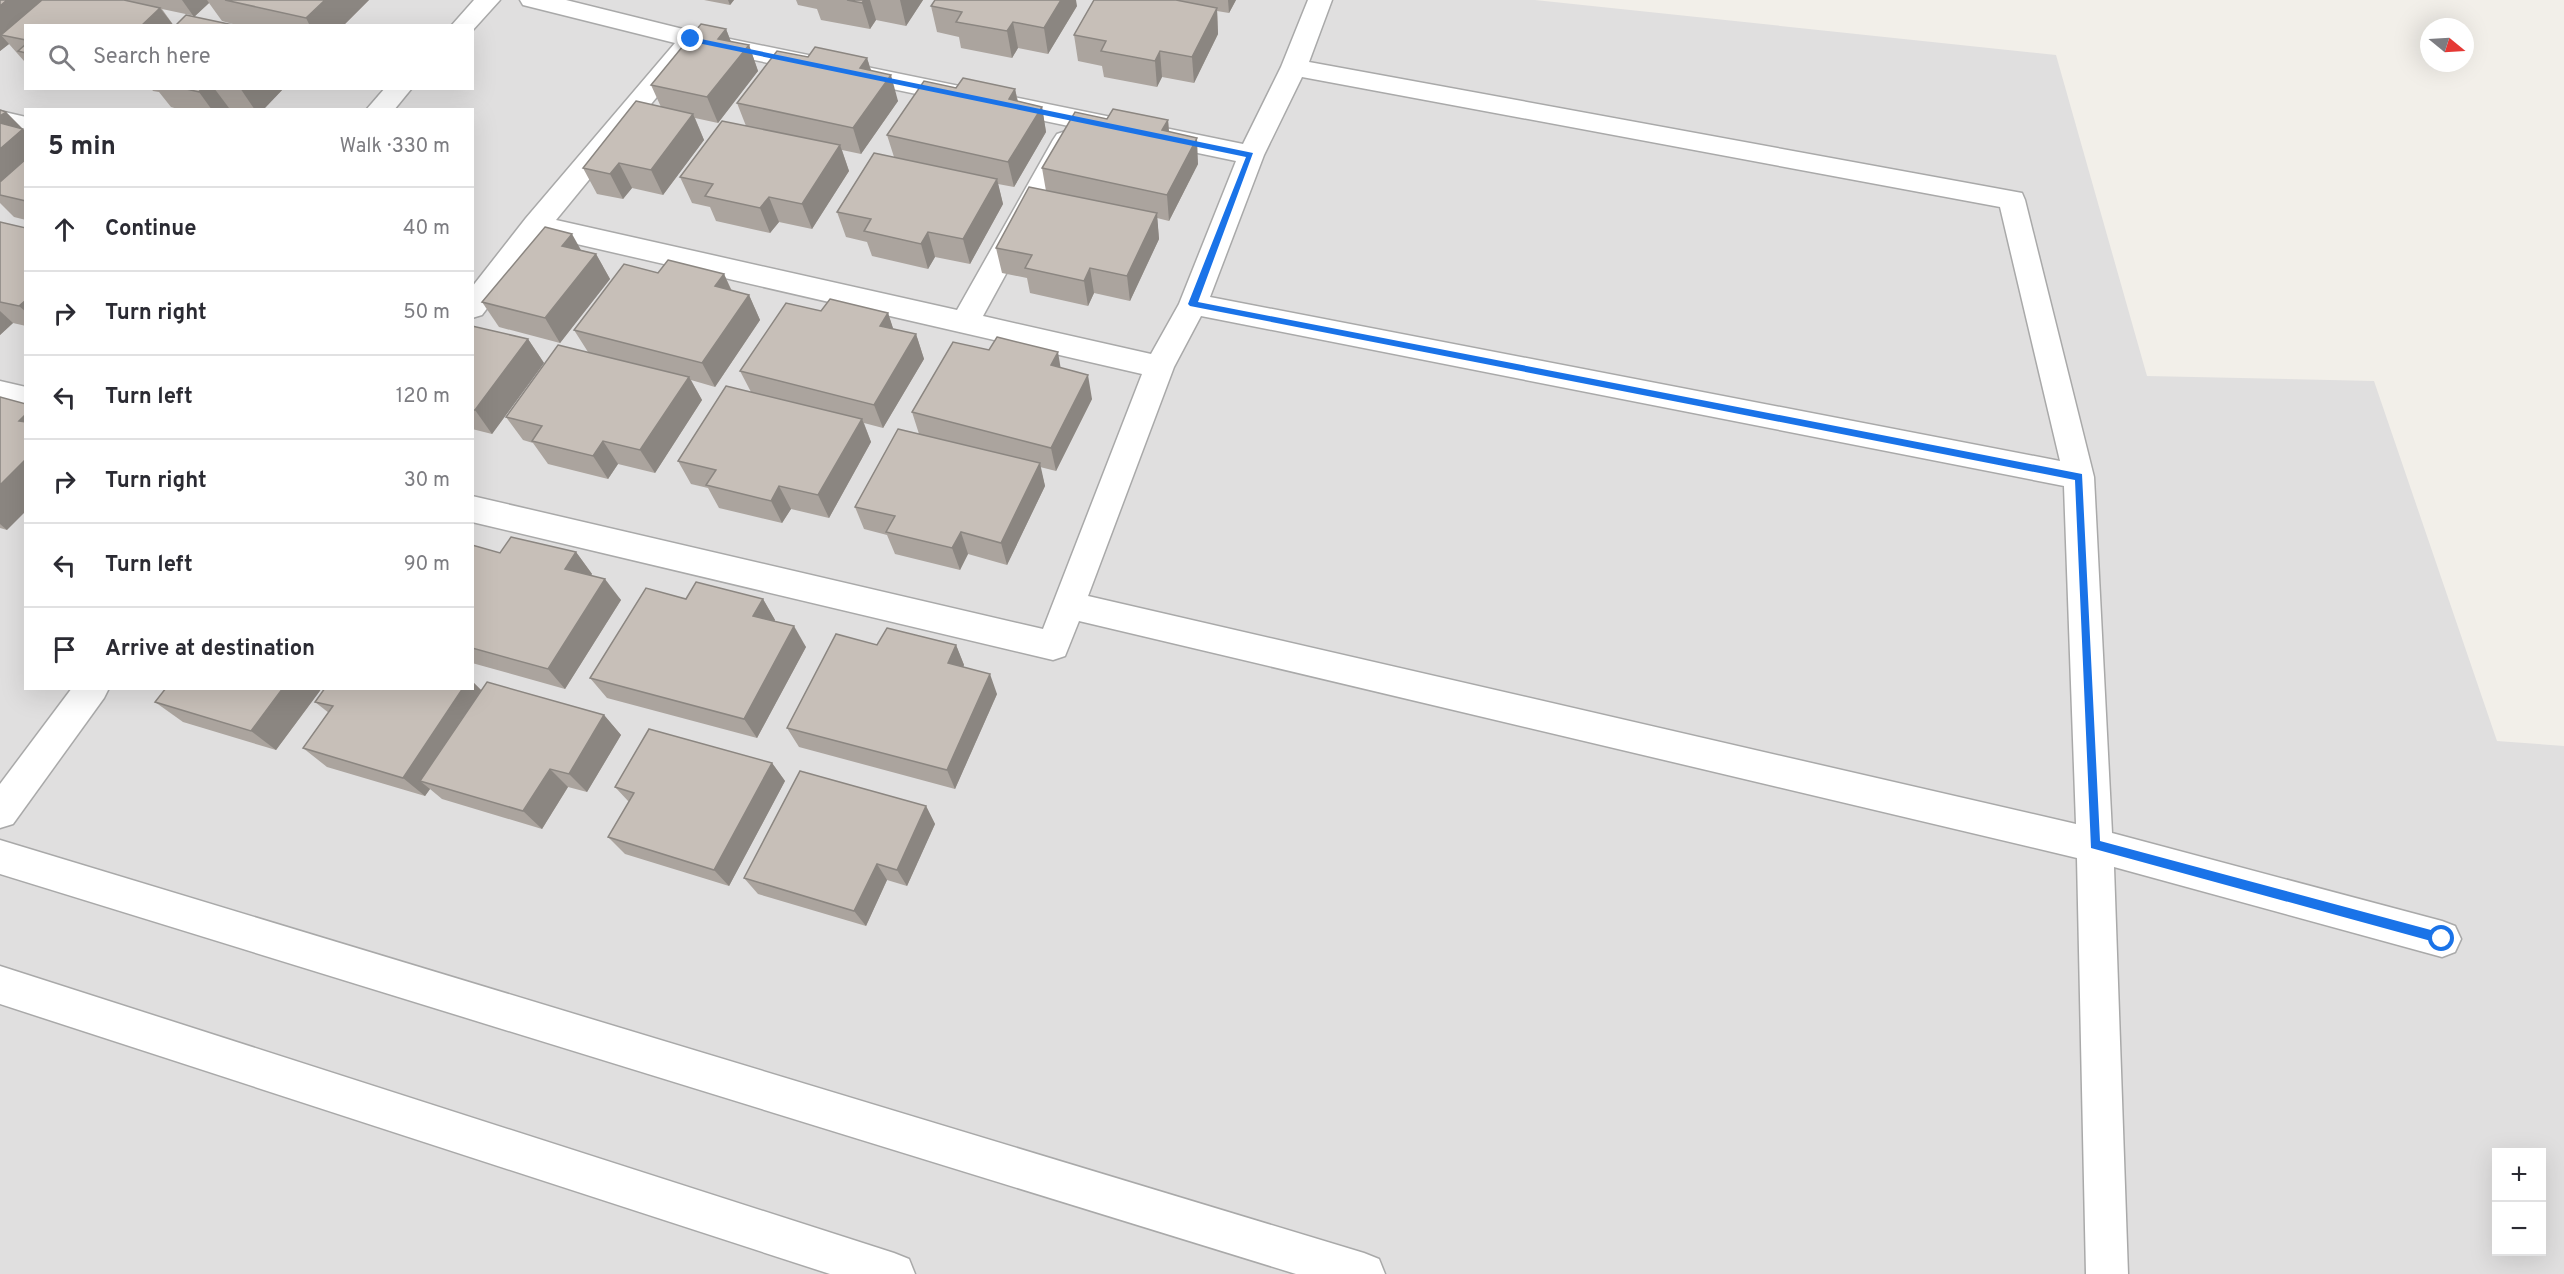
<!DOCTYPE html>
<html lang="en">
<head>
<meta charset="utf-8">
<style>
	body { margin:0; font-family:Overpass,sans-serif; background:#f7f7f7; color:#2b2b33 }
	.controls { position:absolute; right:18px; bottom:18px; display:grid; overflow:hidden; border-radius:0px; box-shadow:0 6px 24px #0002 }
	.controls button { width:54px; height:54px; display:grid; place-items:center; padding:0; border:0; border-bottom:2px solid #e1e1e2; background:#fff; color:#2b2b33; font:30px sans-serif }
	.compass { position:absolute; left:2420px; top:18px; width:54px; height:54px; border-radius:50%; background:#fff; box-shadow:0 6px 24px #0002; rotate:108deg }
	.stop { position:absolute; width:18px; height:18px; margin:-14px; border:4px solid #1a73e8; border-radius:50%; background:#fff }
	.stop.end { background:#1a73e8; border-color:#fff; box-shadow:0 2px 6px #0008 }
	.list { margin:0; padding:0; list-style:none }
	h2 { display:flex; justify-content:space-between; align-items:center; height:78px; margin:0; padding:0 24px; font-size:26px }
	h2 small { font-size:20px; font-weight:400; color:#7c7c81 }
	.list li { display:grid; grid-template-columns:39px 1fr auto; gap:18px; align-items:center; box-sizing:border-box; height:84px; padding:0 24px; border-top:2px solid #e1e1e2 }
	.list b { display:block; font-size:22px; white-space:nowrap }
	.list em { font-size:20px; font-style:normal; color:#7c7c81 }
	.icon { flex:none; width:33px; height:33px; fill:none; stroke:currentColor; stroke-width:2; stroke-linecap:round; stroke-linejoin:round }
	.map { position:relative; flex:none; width:2564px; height:1274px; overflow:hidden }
	.search { position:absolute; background:#fff; box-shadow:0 6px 24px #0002; left:24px; top:24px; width:450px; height:66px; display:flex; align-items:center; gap:15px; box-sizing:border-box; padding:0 21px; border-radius:0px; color:#7c7c81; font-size:22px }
	.panel { position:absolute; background:#fff; box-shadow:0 6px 24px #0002; left:24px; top:108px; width:450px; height:582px; border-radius:0px }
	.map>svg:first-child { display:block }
	.residential { fill:#e0dfdf; fill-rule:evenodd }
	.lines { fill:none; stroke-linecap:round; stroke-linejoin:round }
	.minor-casing { stroke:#a9a9a9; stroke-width:3 }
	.minor { fill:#fff; fill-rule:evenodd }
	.wall { fill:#aba49e }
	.shaded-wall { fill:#8b8681 }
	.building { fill:#c7bfb8; stroke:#8b8681; stroke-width:1.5 }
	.route { fill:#1a73e8 }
</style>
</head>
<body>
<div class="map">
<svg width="2564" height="1274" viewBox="0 0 2564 1274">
	<rect width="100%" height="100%" fill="#f2efe9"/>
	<path class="residential" d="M0 0H1535L2056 55 2147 376 2374 381 2497 741 2564 746V1274H0ZM26 26H472V88H26ZM26 110H472V688H26ZM2496 1152H2542V1252H2496Z"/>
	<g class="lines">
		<g class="minor-casing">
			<g id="minor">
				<path d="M474 0H500L472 31V26H451Z"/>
				<path d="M520 0H566L691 31 1243 144 1281 67 1308 0H1332L1309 62 2022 193 2025 200 2094 477 2112 833 2442 921 2455 926 2461 939 2455 952 2442 957 2114 867 2128 1274H2086L2077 858 1079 621 1065 656 1053 660 472 522V496L1043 629 1142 374 542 236 482 315 472 318V287L526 218 675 43 523 5ZM697 48 1236 161 1179 304 1151 354 983 316 1079 140 1075 134 1066 131 1057 134 1053 140 957 310 556 220ZM1302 77 2000 207 2060 461 1210 297 1264 155ZM1201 316 2064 486 2076 824 1088 596 1174 367Z"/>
				<path d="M385 88H412L394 110H366Z"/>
				<path d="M0 111 26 117V135L0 129Z"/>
				<path d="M0 381 26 387V410L0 403Z"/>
				<path d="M72 688H109L104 698 13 824 0 828V784Z"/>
				<path d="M0 840 1364 1253 1379 1259 1385 1274H1296L0 874Z"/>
				<path d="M0 966 894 1253 909 1259 915 1274H830L0 1004Z"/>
			</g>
		</g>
		<use href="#minor" class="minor"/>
	</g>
	<g class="wall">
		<path d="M0 0H369L343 26H240L222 21 209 3 195 16 162 9 174 26H26V62L24 61 9 44 0 51Z"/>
		<path d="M704 0H734L730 5Z"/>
		<path d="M796 0H923L906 26 876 20 870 29 821 20 817 9 798 5Z"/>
		<path d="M1094 0H1236L1229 13 1217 11 1218 34 1194 83 1162 77 1157 87 1104 77 1102 66 1078 61 1074 35Z"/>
		<path d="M931 6H1077L1048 54 1018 48 1012 58 961 48 959 37 937 32Z"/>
		<path d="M726 29 731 42 749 45 758 71 718 123 695 118 704 140 663 195 632 188 623 199 597 194 583 168 661 107 651 85Z"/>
		<path d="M808 57 867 58 871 70 898 101 861 154 842 150 849 171 812 229 779 222 770 233 716 221 710 207 692 203 680 177 746 126 737 103Z"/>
		<path d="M151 88H284L263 110H237L229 108 227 110H181L171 107 159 92 153 91Z"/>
		<path d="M956 88 1015 89 1018 101 1042 107 1046 132 1014 187 998 184 1003 204 970 264 935 257 928 269 872 256 867 242 846 237 837 212 894 157 887 135Z"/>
		<path d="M0 110 6 112 22 129 26 201V220L14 217 0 203Z"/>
		<path d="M1107 119 1168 120 1169 132 1198 164 1169 221 1157 218 1159 239 1130 301 1094 293 1088 306 1030 293 1027 278 1002 273 996 248 1046 191 1042 168Z"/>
		<path d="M0 222 26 228V326L13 323 0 335Z"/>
		<path d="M581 250 596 254 610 279 560 343 499 327 482 302Z"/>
		<path d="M658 273 724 274 732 291 749 295 760 320 715 387 691 380 702 400 655 473 618 464 608 479 548 464 533 443 523 440 506 417 588 352 574 330Z"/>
		<path d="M821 311 888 313 893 329 916 334 924 359 883 428 864 423 871 442 829 518 791 509 782 523 719 508 708 488 691 484 678 461 751 392 740 371Z"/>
		<path d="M472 326 528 339 544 363 492 434 472 429Z"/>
		<path d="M1061 368 1092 399 1056 471 1040 467 1045 486 1007 565 968 554 960 570 895 554 887 535 864 529 855 507 919 434 912 412Z"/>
		<path d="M0 397 7 530 0 528Z"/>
		<path d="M472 545 500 553 576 552 592 574 591 575 621 600 565 689 472 663Z"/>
		<path d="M686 599H763L775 620 774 621 806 647 757 738 607 698 590 678Z"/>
		<path d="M877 645H956L964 665 963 667 997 694 955 789 799 747 787 728Z"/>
		<path d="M472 681 481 690 604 715 621 735 587 792 568 787 542 829 442 799 430 789 425 796 327 767 303 748 329 713 315 702 472 688Z"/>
		<path d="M322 688 276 750 183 722 155 702Z"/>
		<path d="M772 763 785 781 729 886 625 854 608 837 629 802 615 787Z"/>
		<path d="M926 806 935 824 907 886 887 880 866 926 758 894 744 878Z"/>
	</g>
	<g class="shaded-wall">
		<path d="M7 0H47L1 35 9 44 0 51V6Z"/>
		<path d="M182 0H207L209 3 194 17Z"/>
		<path d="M325 0H369L343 26H310L306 18Z"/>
		<path d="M728 0H734L730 5Z"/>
		<path d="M864 0H870L876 20 870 29 862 3Z"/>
		<path d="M900 0H923L906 26Z"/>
		<path d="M1061 0H1076L1077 6 1048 54 1044 28Z"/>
		<path d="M1228 0H1236L1229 13Z"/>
		<path d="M160 8 174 26H141Z"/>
		<path d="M1217 8 1218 34 1194 83 1192 57Z"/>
		<path d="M1013 22 1018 48 1012 58 1007 31Z"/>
		<path d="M726 29 736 55 718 39Z"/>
		<path d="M749 45 758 71 718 123 707 97Z"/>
		<path d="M1160 51 1162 77 1157 87 1155 61Z"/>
		<path d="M867 58 875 84 860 68Z"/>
		<path d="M891 75 898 101 861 154 853 128Z"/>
		<path d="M202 88H214L229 108 227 110H212L199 92Z"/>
		<path d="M240 88H284L263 110H255Z"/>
		<path d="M1015 89 1020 115 1009 99Z"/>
		<path d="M1042 107 1046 132 1014 187 1008 162Z"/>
		<path d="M6 112 26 132V174L0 195V116Z"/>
		<path d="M693 114 704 140 663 195 651 170Z"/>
		<path d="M1168 120 1170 146 1162 130Z"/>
		<path d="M1197 138 1198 164 1169 221 1167 195Z"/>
		<path d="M840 145 849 171 812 229 802 204Z"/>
		<path d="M619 163 632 188 623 199 610 174Z"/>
		<path d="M997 179 1003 204 970 264 963 239Z"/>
		<path d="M769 197 779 222 770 233 760 208Z"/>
		<path d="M1157 213 1159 239 1130 301 1127 276Z"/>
		<path d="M928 232 935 257 928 269 921 244Z"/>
		<path d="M572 234 586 259 562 246Z"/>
		<path d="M596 254 610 279 560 343 545 318Z"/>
		<path d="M1090 268 1094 293 1088 306 1084 281Z"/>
		<path d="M724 274 735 299 715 286Z"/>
		<path d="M749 295 760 320 715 387 702 363Z"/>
		<path d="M26 300V312L19 306Z"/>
		<path d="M0 311 13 323 0 335Z"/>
		<path d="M888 313 896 337 880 326Z"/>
		<path d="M916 334 924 359 883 428 874 405Z"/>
		<path d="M528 339 544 363 492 434 475 410Z"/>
		<path d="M1058 352 1062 376 1051 365Z"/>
		<path d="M1088 375 1092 399 1056 471 1051 448Z"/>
		<path d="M689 377 702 400 655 473 640 450Z"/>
		<path d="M26 414V426L19 421Z"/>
		<path d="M862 419 871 442 829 518 818 495Z"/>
		<path d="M603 441 618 464 608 479 593 456Z"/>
		<path d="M26 459V511L7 530 0 524V485Z"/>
		<path d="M1040 463 1045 486 1007 565 1001 543Z"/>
		<path d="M779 486 791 509 782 523 771 501Z"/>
		<path d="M961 532 968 554 960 570 952 548Z"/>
		<path d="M576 552 592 574 581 590 565 569Z"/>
		<path d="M605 579 621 600 565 689 548 669Z"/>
		<path d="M763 599 775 620 766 637 753 616Z"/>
		<path d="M794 626 806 647 757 738 744 719Z"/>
		<path d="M956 645 964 665 956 683 948 663Z"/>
		<path d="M990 674 997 694 955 789 947 770Z"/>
		<path d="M472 681 490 699 420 781 430 789 425 796 403 778 463 688H472Z"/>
		<path d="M283 688H322L276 750 251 731Z"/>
		<path d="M604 715 621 735 587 792 569 774Z"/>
		<path d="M772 763 785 781 729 886 714 870Z"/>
		<path d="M550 769 568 787 542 829 523 811Z"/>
		<path d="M926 806 935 824 907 886 897 870Z"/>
		<path d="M877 864 887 880 866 926 854 911Z"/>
	</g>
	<g class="building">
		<path d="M0 0H7L0 6Z"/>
		<path d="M42 0H124L160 8 141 26H26V40L1 35Z"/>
		<path d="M225 0H325L306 18Z"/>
		<path d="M847 0H864L862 3Z"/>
		<path d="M935 0H1061L1044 28 1013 22 1007 31 956 22 962 12 931 6Z"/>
		<path d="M1094 0H1176L1217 8 1192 57 1160 51 1155 61 1101 51 1106 41 1074 35Z"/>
		<path d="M186 15 238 26H175Z"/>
		<path d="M701 24 726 29 718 39 749 45 707 97 651 85Z"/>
		<path d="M26 44V53L18 51Z"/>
		<path d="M815 47 867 58 860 68 891 75 853 128 737 103 777 51 808 57Z"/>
		<path d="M963 78 1015 89 1009 99 1042 107 1008 162 887 135 924 81 956 88Z"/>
		<path d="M182 88H202L199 92Z"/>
		<path d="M636 101 693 114 651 170 619 163 610 174 583 168Z"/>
		<path d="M1113 109 1168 120 1162 130 1197 138 1167 195 1042 168 1075 112 1107 119Z"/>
		<path d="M0 110 6 112 0 116Z"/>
		<path d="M722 121 840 145 802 204 769 197 760 208 705 196 713 184 680 177Z"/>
		<path d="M0 123 23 129 0 149Z"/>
		<path d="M874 153 997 179 963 239 928 232 921 244 864 231 871 219 837 212Z"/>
		<path d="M26 159V201L0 195V182Z"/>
		<path d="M1029 187 1157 213 1127 276 1090 268 1084 281 1025 268 1032 255 996 248Z"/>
		<path d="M0 222 26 228V300L19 306 0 302Z"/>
		<path d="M545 227 572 234 562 246 596 254 545 318 482 302Z"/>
		<path d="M668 260 724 274 715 286 749 295 702 363 574 330 624 264 658 273Z"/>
		<path d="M830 299 888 313 880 326 916 334 874 405 740 371 786 303 821 311Z"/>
		<path d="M472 326 528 339 475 410H472Z"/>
		<path d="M997 337 1058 352 1051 365 1088 375 1051 448 912 412 953 342 989 350Z"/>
		<path d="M558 345 689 377 640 450 603 441 593 456 532 441 542 426 506 417Z"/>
		<path d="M726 386 862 419 818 495 779 486 771 501 706 485 716 470 678 461Z"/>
		<path d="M0 397 26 404V414L19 421 26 422V459L0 485Z"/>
		<path d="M898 429 1040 463 1001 543 961 532 952 548 886 532 895 516 855 507Z"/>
		<path d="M511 537 576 552 565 569 605 579 548 669 472 648V545L500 553Z"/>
		<path d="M696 582 763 599 753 616 794 626 744 719 590 678 646 588 686 599Z"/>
		<path d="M887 628 956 645 948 663 990 674 947 770 787 728 836 634 877 645Z"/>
		<path d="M487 682 604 715 569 774 550 769 523 811 420 781Z"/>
		<path d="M166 688H283L251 731 155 702Z"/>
		<path d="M325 688H463L403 778 303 748 333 706 315 702Z"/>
		<path d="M649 729 772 763 714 870 608 837 634 793 615 787Z"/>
		<path d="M800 771 926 806 897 870 877 864 854 911 744 878Z"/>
	</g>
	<path class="route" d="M691 37 1253 153 1198 302 2082 474 2100 841 2442 933 2446 935V942L2442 944 2091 848 2075 480 1190 306 1188 304 1246 157 688 41Z"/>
</svg>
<div class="controls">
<button>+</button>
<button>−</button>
</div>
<svg class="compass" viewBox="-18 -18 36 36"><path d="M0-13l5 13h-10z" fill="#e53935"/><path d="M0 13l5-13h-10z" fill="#7c7c81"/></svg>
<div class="stop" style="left:2442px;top:939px"></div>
<div class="stop end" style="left:691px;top:39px"></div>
<div class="search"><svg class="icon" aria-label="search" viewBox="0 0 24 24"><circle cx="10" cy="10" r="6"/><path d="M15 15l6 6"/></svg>Search here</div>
<section class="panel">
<h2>5 min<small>Walk · 330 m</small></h2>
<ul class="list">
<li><svg class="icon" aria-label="ahead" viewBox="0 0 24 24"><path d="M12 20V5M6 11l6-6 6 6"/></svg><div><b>Continue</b></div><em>40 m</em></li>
<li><svg class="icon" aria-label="right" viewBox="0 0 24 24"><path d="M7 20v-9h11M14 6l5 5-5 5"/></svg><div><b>Turn right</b></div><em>50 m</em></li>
<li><svg class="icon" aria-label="left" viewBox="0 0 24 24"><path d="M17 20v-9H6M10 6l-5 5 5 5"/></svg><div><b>Turn left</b></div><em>120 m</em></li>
<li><svg class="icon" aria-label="right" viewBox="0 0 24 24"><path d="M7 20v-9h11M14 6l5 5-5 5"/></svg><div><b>Turn right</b></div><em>30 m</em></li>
<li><svg class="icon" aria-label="left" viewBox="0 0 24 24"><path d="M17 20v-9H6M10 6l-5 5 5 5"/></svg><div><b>Turn left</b></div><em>90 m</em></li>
<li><svg class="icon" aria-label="arrive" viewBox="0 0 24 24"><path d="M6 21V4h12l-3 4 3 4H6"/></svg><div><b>Arrive at destination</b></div></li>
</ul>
</section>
</div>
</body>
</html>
